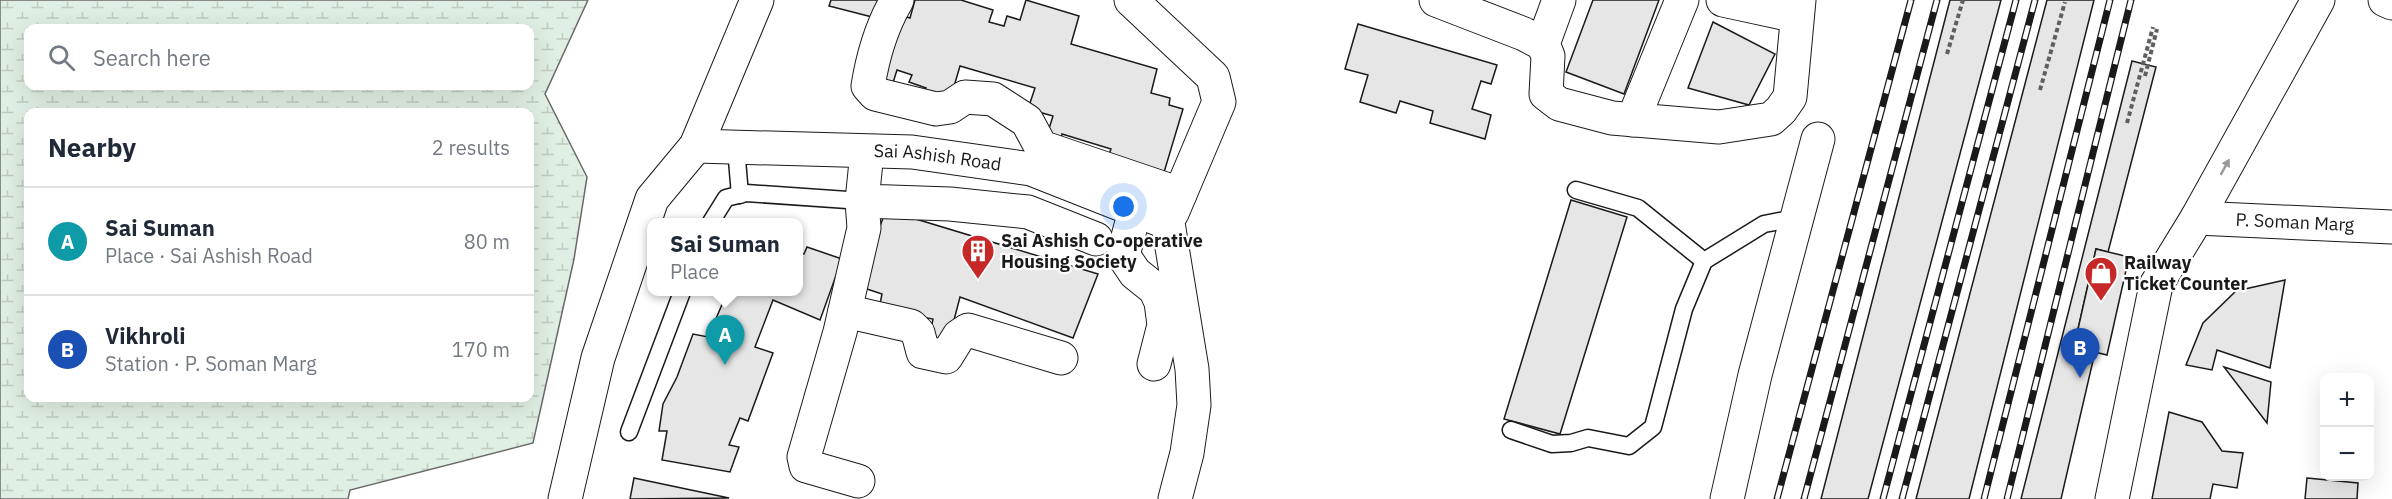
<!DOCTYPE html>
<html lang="en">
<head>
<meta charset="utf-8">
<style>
	body { margin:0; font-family:"IBM Plex Sans",sans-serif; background:#f2f2f3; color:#1f2937 }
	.controls { position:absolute; right:18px; bottom:18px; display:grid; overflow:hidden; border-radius:12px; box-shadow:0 6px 24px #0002 }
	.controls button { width:54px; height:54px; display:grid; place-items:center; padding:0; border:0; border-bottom:2px solid #e0e1e3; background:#fff; color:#1f2937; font:30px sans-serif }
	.you { position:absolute; left:1124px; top:207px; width:21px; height:21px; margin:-15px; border:4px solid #fff; border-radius:50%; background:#1a73e8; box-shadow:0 0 0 9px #1a73e833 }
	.badge { display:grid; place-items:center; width:39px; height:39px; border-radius:50%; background:#b45309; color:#fff; font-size:20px; font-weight:700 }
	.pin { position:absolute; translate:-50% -50px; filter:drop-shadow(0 2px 3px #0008) }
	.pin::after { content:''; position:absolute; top:32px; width:21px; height:18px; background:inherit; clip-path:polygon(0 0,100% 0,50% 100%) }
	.popup { position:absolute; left:647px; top:218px; width:156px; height:78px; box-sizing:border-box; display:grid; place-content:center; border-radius:12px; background:#fff; filter:drop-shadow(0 2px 4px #0005); font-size:20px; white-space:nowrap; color:#747a83 }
	.popup b { font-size:22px; color:#1f2937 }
	.popup::after { content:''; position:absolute; left:50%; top:100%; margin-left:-12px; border:12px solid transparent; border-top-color:#fff }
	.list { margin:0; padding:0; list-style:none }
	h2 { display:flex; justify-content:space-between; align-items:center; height:78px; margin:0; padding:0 24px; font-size:26px }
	h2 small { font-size:20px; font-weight:400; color:#747a83 }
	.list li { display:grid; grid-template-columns:39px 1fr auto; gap:18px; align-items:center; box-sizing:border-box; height:108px; padding:0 24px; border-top:2px solid #e0e1e3 }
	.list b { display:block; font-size:22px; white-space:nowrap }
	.list p { margin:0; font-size:20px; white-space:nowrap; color:#747a83 }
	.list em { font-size:20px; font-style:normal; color:#747a83 }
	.icon { flex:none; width:33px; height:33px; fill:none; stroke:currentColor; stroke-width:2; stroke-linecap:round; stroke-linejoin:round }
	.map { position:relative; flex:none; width:2392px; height:499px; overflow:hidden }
	.search { position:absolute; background:#fff; box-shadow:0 6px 24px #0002; left:24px; top:24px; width:510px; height:66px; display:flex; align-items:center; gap:15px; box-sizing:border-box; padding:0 21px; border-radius:12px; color:#747a83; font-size:22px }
	.panel { position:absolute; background:#fff; box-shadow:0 6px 24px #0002; left:24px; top:108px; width:510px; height:294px; border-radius:12px }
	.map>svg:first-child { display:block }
	.wetland { fill:url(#wetland-marsh); stroke:#6a6a6a; stroke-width:1.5; fill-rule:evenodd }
	.building { fill:#e6e6e6; stroke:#1a1a1a; stroke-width:1.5 }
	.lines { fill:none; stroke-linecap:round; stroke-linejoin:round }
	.lane-casing { stroke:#1a1a1a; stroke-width:19 }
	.street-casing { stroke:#1a1a1a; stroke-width:35 }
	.path { stroke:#5f5f5f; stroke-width:4; stroke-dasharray:4.5 3; stroke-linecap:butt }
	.lane { stroke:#fff; stroke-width:16 }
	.street { stroke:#fff; stroke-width:33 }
	.rail-casing { stroke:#1a1a1a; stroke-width:7 }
	.rail { stroke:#fff; stroke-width:4.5; stroke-dasharray:14; stroke-linecap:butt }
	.oneway { fill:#989898 }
	.labels { text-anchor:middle; stroke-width:4.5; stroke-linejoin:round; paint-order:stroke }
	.street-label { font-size:18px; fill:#1a1a1a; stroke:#fff }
	.poi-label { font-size:18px; font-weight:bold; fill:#1a1a1a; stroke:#fff; text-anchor:start }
</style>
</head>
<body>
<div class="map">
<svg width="2392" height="499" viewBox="0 0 2392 499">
	<defs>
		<pattern id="wetland-marsh" width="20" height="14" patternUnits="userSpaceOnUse" patternTransform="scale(1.5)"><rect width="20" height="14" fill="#e0efe3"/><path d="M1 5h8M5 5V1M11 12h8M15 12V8" fill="none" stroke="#c0ccc2"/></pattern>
	</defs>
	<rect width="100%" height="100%" fill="#fff"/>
	<path class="wetland" d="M0 0H588L545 94 587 177 574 259 533 443 350 490 348 499H0ZM28 28H530V86H28ZM28 112H530V398H28Z"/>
	<g class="building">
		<path d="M831 0H885L880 19 829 6Z"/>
		<path d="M915 0H961L993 10 989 22 1004 26 1007 16 1020 20 1026 0 1079 16 1071 44 1157 69 1151 93 1170 98 1169 105 1183 109 1162 179 1108 157 1111 149 1062 134 1061 139 1047 135 1053 116 1028 109 1035 88 960 66 950 100 924 93 926 88 909 82 912 75 897 70 891 89 873 84 894 13 910 18Z"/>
		<path d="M1593 0H1659L1624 94 1566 72Z"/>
		<path d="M1950 0H2001L1868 499H1821Z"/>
		<path d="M2047 0H2094L1969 499H1916Z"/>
		<path d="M1713 22 1775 54 1749 105 1688 88Z"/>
		<path d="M1358 24 1497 65 1491 84 1481 81 1472 109 1491 115 1485 139 1430 123 1433 111 1400 101 1396 113 1360 102 1368 75 1345 69Z"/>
		<path d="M2132 61 2156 67 2108 252 2096 249 2074 347 2095 352 2061 499H2021Z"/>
		<path d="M1571 200 1627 217 1560 434 1504 419Z"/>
		<path d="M886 210 1098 274 1073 338 960 297 947 347 928 344 933 319 879 309 882 294 858 286Z"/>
		<path d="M807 247 842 259 820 320 773 300 755 347 773 353 748 421 740 418 729 445 739 447 730 472 662 460 667 431H659L663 404 677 377 693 334 708 337 727 293 720 292H798V253L804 254Z"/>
		<path d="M2096 249 2129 257 2107 355 2074 347Z"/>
		<path d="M2285 280 2270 368 2217 350 2212 370 2186 365 2203 323 2236 291Z"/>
		<path d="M2224 367 2271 382 2267 423Z"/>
		<path d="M2169 412 2202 422 2222 451 2243 453 2237 488 2213 484 2210 499H2152Z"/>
		<path d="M634 478 729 498 630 499Z"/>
		<path d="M2307 478 2358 483 2357 499H2305Z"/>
	</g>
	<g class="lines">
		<g class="lane-casing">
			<g id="lane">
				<path d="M736 148 740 195"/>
				<path d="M1576 190 1638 208 1704 261"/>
				<path d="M711 222 726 198 746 193 862 201"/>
				<path d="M1511 430 1552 444 1571 443 1588 438 1629 446 1653 427 1684 309 1704 261 1764 224 1796 218"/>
				<path d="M629 432 682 292"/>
			</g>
		</g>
		<g class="street-casing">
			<g id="street">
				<path d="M897 0C881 27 873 55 868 86L875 94 936 109 950 107 965 97 993 99 1027 121 1041 147 1180 194"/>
				<path d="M1131 0 1213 77 1219 102 1172 213"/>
				<path d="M1436 0 1524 34 1543 44 1548 56 1546 94 1559 104 1612 118 1719 127 1771 119 1781 110 1790 97 1799 0"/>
				<path d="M1723 0 1797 16"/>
				<path d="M2385 0 2392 3"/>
				<path d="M1543 44 1559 0"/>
				<path d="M1633 120 1682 0"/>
				<path id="s1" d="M696 146 912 152 1031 169 1168 223"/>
				<path d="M867 152 862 201 950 204 1028 212 1096 239"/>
				<path d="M1135 211 1123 255 1135 273 1155 289 1161 302 1164 325 1154 364"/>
				<path id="s2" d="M2197 218 2392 227"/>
				<path d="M1168 223 1192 369 1194 405 1187 453 1175 499"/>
				<path d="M845 311 911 326 918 333 923 352 946 357 959 336 968 330 1061 358"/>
				<path d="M858 481 806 466 804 457 840 332 864 228 862 201"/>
				<path d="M565 499 598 358 652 199 696 146 757 0"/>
				<path d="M1727 499 1755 375 1818 139"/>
				<path d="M2112 499 2156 285 2197 218 2318 0"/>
			</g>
		</g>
		<g class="path">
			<path d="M1947 54 1963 0"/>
			<path d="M2145 76 2157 29"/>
			<path d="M2040 90 2065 2"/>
			<path d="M2127 123 2153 27"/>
		</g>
		<use href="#lane" class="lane"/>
		<use href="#street" class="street"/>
		<g class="rail-casing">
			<g id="rail">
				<path d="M1777 499 1911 0"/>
				<path d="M1804 499 1937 0"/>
				<path d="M1883 499 2016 0"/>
				<path d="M1902 499 2035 0"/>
				<path d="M1984 499 2110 0"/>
				<path d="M2007 499 2131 0"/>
			</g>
		</g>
		<use href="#rail" class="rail"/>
	</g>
	<defs><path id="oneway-solid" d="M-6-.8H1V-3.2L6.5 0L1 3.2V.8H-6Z" transform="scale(1.5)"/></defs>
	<use class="oneway" href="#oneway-solid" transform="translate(2225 167) rotate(-61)"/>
	<defs>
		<g id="building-pin" transform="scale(1.725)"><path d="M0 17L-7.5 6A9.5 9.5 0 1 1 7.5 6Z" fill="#c62828" stroke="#fff"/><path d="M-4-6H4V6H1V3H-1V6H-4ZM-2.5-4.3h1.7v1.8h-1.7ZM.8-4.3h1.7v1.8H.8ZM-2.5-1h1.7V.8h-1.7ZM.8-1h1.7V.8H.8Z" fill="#fff"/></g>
		<g id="shop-pin" transform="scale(1.725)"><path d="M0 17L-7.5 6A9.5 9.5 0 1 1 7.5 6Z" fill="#c62828" stroke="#fff"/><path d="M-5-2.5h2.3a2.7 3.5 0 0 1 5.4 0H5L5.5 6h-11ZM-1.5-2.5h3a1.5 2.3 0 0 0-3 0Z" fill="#fff"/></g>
	</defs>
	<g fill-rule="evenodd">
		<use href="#building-pin" x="978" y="251"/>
		<use href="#shop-pin" x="2101" y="273"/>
	</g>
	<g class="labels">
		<g class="street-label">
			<text dy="6" stroke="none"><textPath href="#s1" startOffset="242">Sai Ashish Road</textPath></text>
			<text dy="6" stroke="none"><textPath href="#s2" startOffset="98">P. Soman Marg</textPath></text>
		</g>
		<g class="poi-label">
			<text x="1001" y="247">Sai Ashish Co-operative<tspan x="1001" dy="21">Housing Society</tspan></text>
			<text x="2124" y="269">Railway<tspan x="2124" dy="21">Ticket Counter</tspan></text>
		</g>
	</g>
</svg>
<div class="controls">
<button>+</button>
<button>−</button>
</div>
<div class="you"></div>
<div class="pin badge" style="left:725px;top:365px;background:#0f9aa8">A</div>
<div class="popup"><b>Sai Suman</b>Place</div>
<div class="pin badge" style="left:2080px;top:378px;background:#1a4fb4">B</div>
<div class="search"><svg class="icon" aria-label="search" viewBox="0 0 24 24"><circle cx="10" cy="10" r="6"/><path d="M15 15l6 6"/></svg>Search here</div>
<section class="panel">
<h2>Nearby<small>2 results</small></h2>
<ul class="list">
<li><span class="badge" style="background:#0f9aa8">A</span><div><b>Sai Suman</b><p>Place · Sai Ashish Road</p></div><em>80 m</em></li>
<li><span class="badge" style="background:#1a4fb4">B</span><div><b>Vikhroli</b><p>Station · P. Soman Marg</p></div><em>170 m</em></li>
</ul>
</section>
</div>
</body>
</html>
